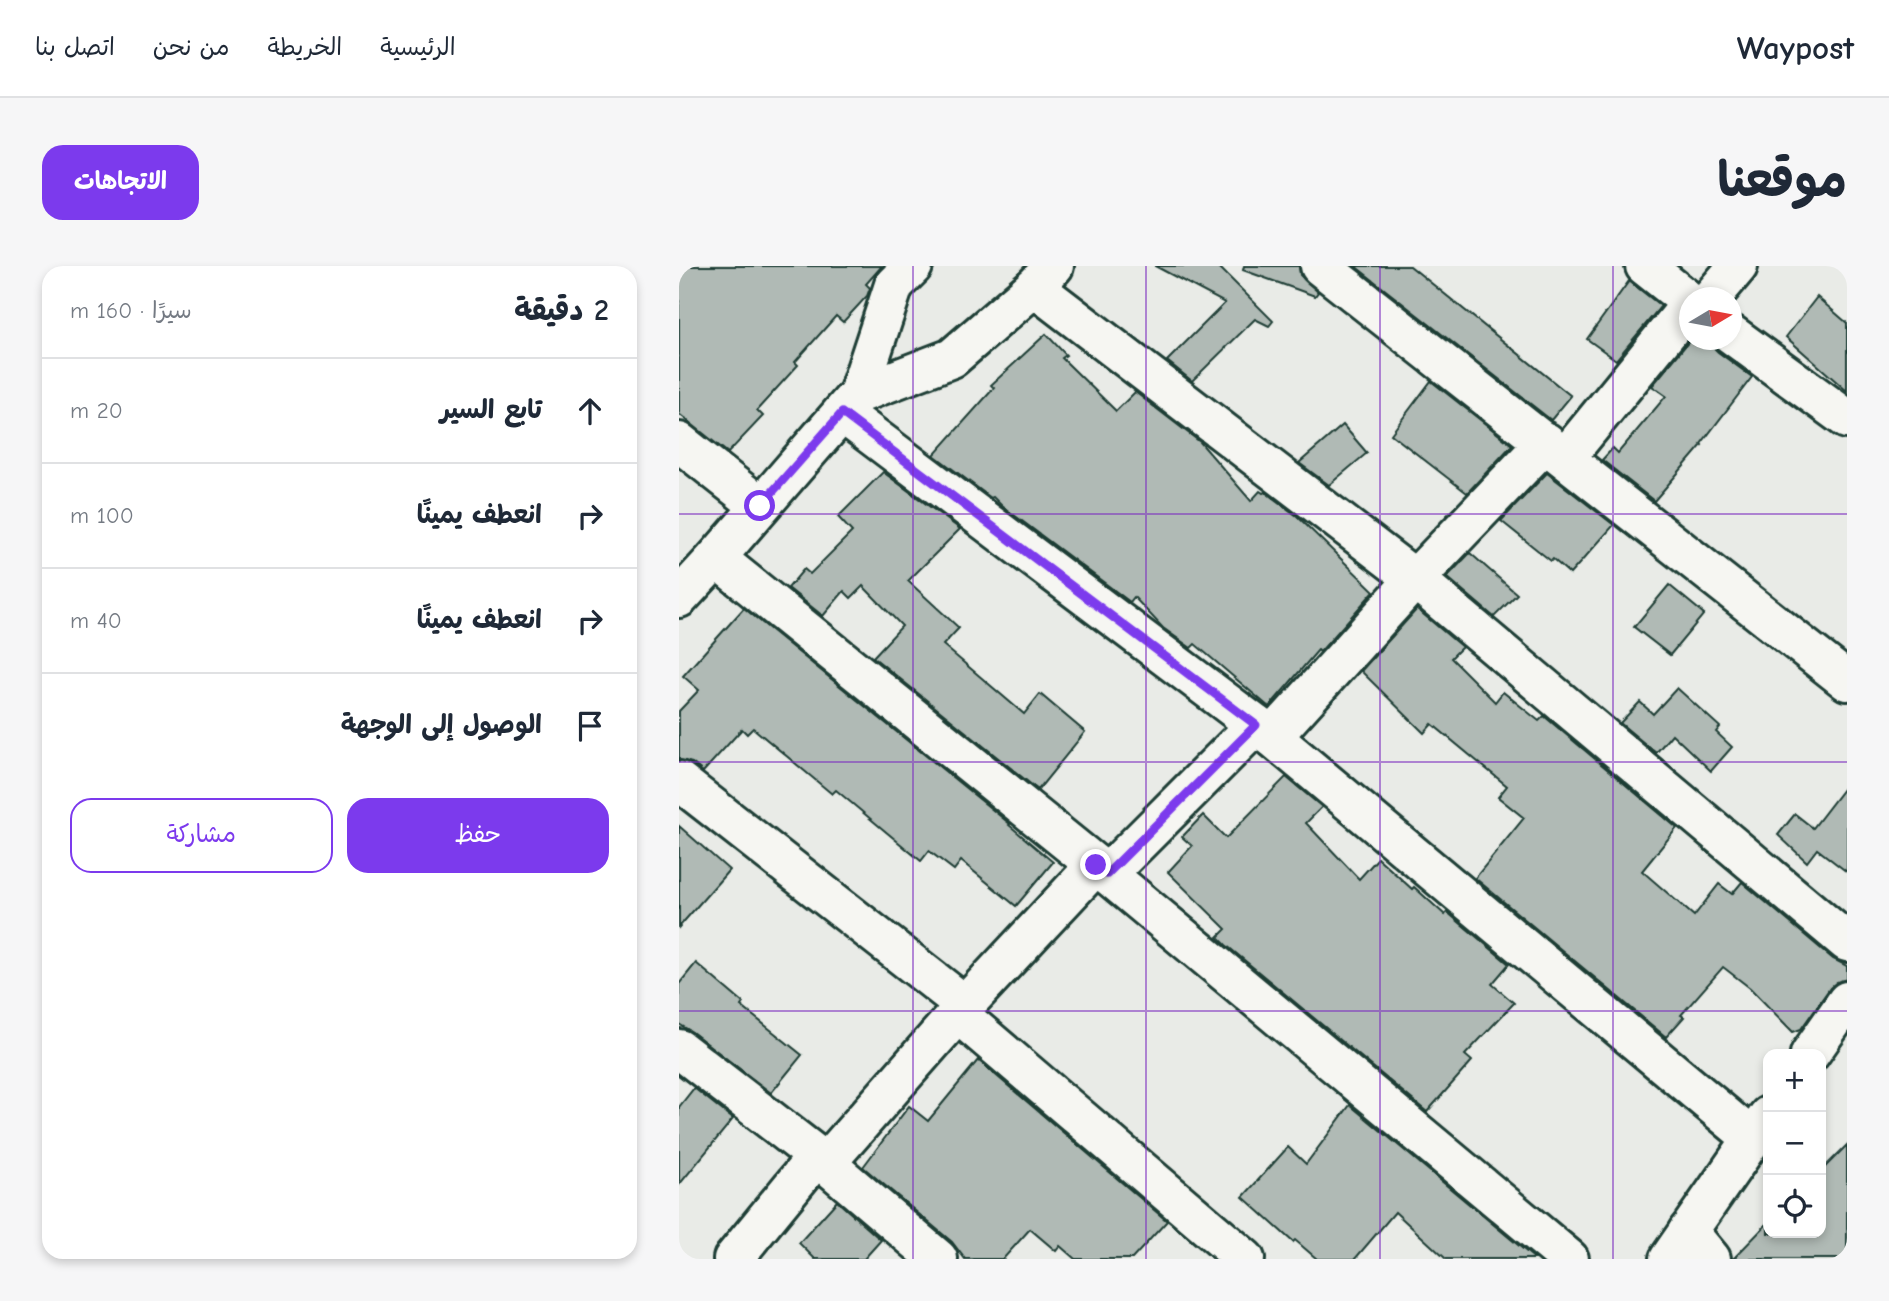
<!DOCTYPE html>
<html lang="ar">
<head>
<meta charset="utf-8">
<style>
	body { margin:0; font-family:"Comic Neue","Playpen Sans Arabic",sans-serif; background:#f6f6f7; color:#1f2937; direction:rtl }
	.controls { position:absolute; right:21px; bottom:21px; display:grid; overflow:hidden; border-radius:14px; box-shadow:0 4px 10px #0003 }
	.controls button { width:63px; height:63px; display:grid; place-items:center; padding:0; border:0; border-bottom:2px solid #e0e1e3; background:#fff; color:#1f2937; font:35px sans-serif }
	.compass { position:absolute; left:1000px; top:21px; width:63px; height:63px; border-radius:50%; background:#fff; box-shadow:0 4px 10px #0003; rotate:80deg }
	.stop { position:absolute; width:21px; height:21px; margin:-16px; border:5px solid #7c3aed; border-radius:50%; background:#fff }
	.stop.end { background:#7c3aed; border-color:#fff; box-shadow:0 2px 7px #0008 }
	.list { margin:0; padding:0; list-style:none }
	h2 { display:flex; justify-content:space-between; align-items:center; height:91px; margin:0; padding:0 28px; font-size:30px }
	h2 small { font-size:23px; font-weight:400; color:#747a83 }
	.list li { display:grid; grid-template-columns:46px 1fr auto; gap:21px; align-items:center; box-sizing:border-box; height:105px; padding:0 28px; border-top:2px solid #e0e1e3 }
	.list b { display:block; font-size:26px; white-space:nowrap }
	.list em { font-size:23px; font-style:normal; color:#747a83 }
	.actions { display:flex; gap:14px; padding:21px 28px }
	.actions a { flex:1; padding:16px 0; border:2px solid #7c3aed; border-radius:21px; text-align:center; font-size:24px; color:#7c3aed }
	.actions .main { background:#7c3aed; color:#fff }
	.icon { flex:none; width:38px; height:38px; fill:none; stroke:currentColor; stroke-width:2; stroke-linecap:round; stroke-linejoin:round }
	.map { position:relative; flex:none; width:1168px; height:993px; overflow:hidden; direction:ltr; border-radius:21px }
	header { display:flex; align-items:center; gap:42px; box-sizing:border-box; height:98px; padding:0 35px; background:#fff; border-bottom:2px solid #e0e1e3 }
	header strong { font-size:33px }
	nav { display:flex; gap:38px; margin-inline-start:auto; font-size:24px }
	.intro { display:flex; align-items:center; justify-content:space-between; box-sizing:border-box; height:168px; padding:0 42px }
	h1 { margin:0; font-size:49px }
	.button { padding:18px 32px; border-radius:21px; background:#7c3aed; color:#fff; font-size:24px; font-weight:700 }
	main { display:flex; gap:42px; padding:0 42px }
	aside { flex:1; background:#fff; border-radius:21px; box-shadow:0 4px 10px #0003 }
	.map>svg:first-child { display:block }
	.building { fill:#b0bab5; stroke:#1f3d34; stroke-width:2 }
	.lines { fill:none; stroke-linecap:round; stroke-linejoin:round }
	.street-casing { stroke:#1f3d34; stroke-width:44 }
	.primary-casing { stroke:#1f3d34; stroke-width:44 }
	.street { stroke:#f6f6f2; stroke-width:38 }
	.primary { stroke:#f6f6f2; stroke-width:38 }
	.route { stroke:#7c3aed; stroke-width:9 }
	.grid { fill:none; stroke:#7b2cbf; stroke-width:2; stroke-opacity:0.55 }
</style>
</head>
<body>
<header>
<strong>Waypost</strong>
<nav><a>الرئيسية</a><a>الخريطة</a><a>من نحن</a><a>اتصل بنا</a></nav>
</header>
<div class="intro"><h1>موقعنا</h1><a class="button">الاتجاهات</a></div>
<main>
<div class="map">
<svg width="1168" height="993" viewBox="0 0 1168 993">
	<rect width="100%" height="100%" fill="#e9ebe7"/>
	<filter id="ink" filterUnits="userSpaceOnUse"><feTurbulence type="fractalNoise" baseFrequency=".0143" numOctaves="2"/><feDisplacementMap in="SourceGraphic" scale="14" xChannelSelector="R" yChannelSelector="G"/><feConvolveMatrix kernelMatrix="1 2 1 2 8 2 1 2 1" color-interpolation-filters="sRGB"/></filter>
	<g filter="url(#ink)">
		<g class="building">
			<path d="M0 0H203L187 18 191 22 188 30 164 56 157 50 116 96 119 99 78 144 84 150 49 187 0 148Z"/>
			<path d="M476 0H539L594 55 590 60 576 53 513 115 488 95 546 37Z"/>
			<path d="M565 0H620L621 9 639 26 636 30 564 4Z"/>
			<path d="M676 0H731L892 130 872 154Z"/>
			<path d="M950 15 982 40 937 94 908 73Z"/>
			<path d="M1138 31 1168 57V125L1107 71Z"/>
			<path d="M367 68 387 89 383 92 437 145 456 126 521 176 572 235 581 225 584 227 586 226 618 250 695 325 641 386 639 384 590 441 516 378 512 382 484 362 455 331 451 336 323 240 314 231 312 232 255 189 315 122 312 119Z"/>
			<path d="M1011 74H1027L1039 86 1073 111 1022 178 1023 179 975 235 923 194 934 182 939 187 987 130 973 120Z"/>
			<path d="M752 115 833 179 788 227 712 168Z"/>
			<path d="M664 159 688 187 650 219 620 197Z"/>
			<path d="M204 206 281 263 229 315 280 362 264 379 345 448 361 428 406 466 359 524 194 391 223 360 184 320 172 332 165 325 144 350 109 322 125 303 131 308 173 266 159 251Z"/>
			<path d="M868 207 935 259 891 308 874 293 872 295 822 255Z"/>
			<path d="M791 287 838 328 815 351 768 311Z"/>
			<path d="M990 319 1025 348 991 389 955 361Z"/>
			<path d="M65 342 331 558 330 559 374 596 337 640 282 595 275 604 250 585 242 595 157 524 153 528 74 462 68 468 63 463 24 506 13 497 0 494V445L20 424 4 410Z"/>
			<path d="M738 343 783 381 772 392 816 436 824 426 860 455 865 450 998 562 963 605 1015 650 1040 618 1053 628 1063 616 1154 693 1168 700V713L1158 716 1151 722 1122 763 1114 766 1071 722 1044 701 1002 749 1005 751 987 771 796 612 845 552 819 531 828 520 753 458 745 467 682 405Z"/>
			<path d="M998 422 1041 461 1037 466 1053 481 1032 505 993 468 977 487 941 457 961 436 974 448Z"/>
			<path d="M607 511 643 541 627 557 680 613 699 592 733 623 735 621 766 649 768 646 830 698 813 718 835 737 786 789 793 795 748 846 547 679 539 671 547 663 489 606 513 580 503 571 524 549 547 572Z"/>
			<path d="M1168 518V606L1138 583 1128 596 1099 569 1116 548 1134 562Z"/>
			<path d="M0 560 50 604 0 661Z"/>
			<path d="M17 697 64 737 62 740 123 789 92 827 13 766 0 758V718Z"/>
			<path d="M299 794 488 955 453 993H396L381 980 377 985 351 963 324 993H286L273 976 184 901 230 840 249 855Z"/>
			<path d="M15 822 54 853 0 919V841Z"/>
			<path d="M671 839 856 993H767L716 946 676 993H638L616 974 614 976 564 931 609 881 627 898Z"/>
			<path d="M1168 879V993H1054L1089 957V967H1142V905Z"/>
			<path d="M158 935 202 974 185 993H136L120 977Z"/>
		</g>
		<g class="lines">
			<g class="street-casing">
				<g id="street">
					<path d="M641 0 1168 415"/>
					<path d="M966 0 1010 35"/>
					<path d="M355 21 736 313 1168 676"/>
					<path d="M1032 32 1059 0"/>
					<path d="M1052 68 1168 153"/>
					<path d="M179 128 273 92 355 21 375 0"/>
					<path d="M163 147 593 471 1074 873"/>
					<path d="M0 176 81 240"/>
					<path d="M886 192 1010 40"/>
					<path d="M37 292 428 608 890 993"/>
					<path d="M0 332 37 292 179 128 215 19 234 0"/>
					<path d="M593 471 736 313 867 176"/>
					<path d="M0 515 286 739"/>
					<path d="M428 608 577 459"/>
					<path d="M278 747 566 993"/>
					<path d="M0 783 138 890 259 993"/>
					<path d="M147 897 286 739 417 599"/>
					<path d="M1009 965 1032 993"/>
					<path d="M54 993 138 890"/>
				</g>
			</g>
			<g class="primary-casing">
				<g id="primary">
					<path d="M1131 788 1168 735"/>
					<path d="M990 993 1089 850"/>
				</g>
			</g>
			<use href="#street" class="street"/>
			<use href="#primary" class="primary"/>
		</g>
	</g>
	<g class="lines" filter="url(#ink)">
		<path class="route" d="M81 240 163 147 577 459 428 608 417 599"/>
	</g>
	<path class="grid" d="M234 0V993M467 0V993M701 0V993M934 0V993M0 248H1168M0 496H1168M0 745H1168"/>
</svg>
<div class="controls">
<button>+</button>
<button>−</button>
<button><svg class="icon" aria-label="locate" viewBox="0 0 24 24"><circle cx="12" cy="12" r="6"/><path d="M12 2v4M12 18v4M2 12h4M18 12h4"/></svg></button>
</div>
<svg class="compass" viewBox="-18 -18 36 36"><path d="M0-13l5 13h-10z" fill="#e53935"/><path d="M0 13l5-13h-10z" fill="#747a83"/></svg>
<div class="stop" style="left:81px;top:240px"></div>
<div class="stop end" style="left:417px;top:599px"></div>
</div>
<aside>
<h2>2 دقيقة<small>سيرًا · 160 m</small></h2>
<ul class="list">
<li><svg class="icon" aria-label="ahead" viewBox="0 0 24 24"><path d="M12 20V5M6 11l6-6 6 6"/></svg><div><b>تابع السير</b></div><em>20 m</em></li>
<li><svg class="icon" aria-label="right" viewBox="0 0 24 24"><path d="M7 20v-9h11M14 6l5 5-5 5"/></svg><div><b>انعطف يمينًا</b></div><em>100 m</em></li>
<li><svg class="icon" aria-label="right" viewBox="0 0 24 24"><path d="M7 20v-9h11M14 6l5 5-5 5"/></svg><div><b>انعطف يمينًا</b></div><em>40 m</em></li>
<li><svg class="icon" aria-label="arrive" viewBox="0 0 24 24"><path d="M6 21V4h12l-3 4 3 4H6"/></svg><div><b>الوصول إلى الوجهة</b></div></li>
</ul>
<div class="actions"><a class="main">حفظ</a><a>مشاركة</a></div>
</aside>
</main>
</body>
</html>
